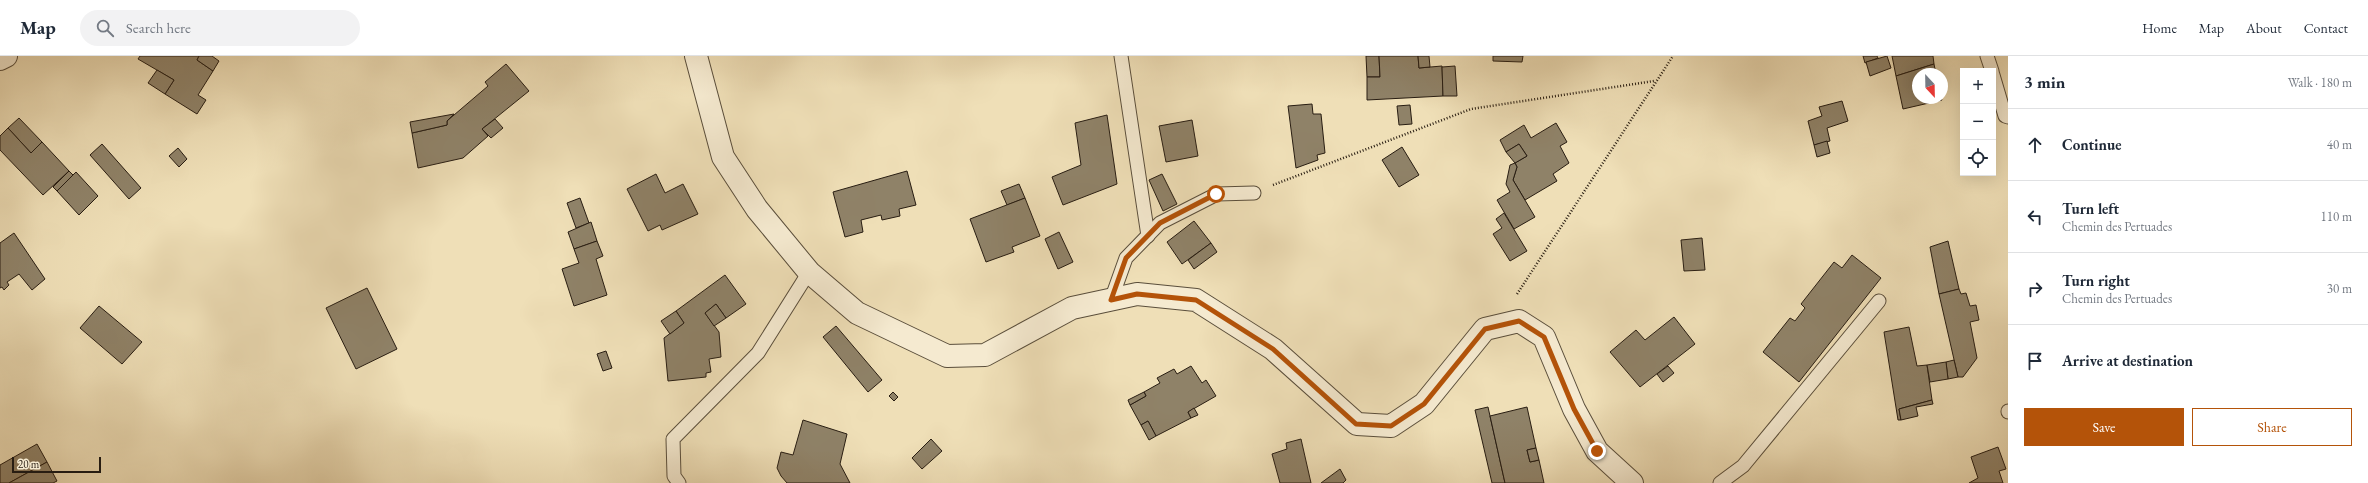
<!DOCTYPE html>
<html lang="en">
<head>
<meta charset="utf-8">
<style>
	body { margin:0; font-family:"EB Garamond",serif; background:#f2f2f3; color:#1f2937 }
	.controls { position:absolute; right:12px; top:12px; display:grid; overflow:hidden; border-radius:0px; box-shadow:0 4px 16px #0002 }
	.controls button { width:36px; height:36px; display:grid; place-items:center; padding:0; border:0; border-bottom:1px solid #e0e1e3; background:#fff; color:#1f2937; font:20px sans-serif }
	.compass { position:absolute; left:1912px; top:12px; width:36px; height:36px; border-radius:50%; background:#fff; box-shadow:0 4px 16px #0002; rotate:158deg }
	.scale { position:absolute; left:12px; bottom:10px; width:89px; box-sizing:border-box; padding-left:4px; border:2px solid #281d12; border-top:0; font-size:11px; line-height:14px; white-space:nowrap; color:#281d12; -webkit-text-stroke:3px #f5ead0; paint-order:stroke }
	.stop { position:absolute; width:12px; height:12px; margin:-9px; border:3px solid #b45309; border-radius:50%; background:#fff }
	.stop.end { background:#b45309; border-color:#fff; box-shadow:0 1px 4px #0008 }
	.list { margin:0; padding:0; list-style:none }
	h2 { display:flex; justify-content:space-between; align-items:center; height:52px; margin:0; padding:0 16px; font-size:17px }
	h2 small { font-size:13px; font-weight:400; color:#747a83 }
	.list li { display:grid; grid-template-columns:26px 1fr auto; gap:12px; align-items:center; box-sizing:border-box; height:72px; padding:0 16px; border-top:1px solid #e0e1e3 }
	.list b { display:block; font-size:15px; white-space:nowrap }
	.list p { margin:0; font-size:13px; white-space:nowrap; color:#747a83 }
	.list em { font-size:13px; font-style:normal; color:#747a83 }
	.actions { display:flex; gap:8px; padding:12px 16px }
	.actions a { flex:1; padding:9px 0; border:1px solid #b45309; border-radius:0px; text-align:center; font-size:14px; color:#b45309 }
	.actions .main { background:#b45309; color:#fff }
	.icon { flex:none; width:22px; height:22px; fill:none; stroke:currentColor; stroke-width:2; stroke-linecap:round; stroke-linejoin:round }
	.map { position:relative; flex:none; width:2008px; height:427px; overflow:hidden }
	header { display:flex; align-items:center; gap:24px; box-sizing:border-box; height:56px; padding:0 20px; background:#fff; border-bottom:1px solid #e0e1e3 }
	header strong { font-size:19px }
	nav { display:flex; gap:22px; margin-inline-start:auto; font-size:14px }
	.search { width:280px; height:36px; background:#f2f2f3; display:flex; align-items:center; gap:10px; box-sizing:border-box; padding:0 14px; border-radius:22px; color:#747a83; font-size:15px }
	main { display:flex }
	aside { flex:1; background:#fff }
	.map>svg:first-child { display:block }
	.building { fill:#8f8268; stroke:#281d12 }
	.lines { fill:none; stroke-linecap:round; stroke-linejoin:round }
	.lane-casing { stroke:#5a4e3b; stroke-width:15 }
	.street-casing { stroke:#5a4e3b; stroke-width:24 }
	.path { stroke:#281d12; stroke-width:2.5; stroke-dasharray:1 2; stroke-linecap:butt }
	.lane { stroke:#f5ead0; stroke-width:13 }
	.street { stroke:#f5ead0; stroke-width:22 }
	.route { stroke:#b45309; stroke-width:5 }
</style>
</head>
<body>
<header>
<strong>Map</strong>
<div class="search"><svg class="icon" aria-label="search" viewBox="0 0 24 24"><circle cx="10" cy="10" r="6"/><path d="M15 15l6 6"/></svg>Search here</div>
<nav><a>Home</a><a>Map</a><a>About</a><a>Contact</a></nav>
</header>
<main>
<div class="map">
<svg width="2008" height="427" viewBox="0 0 2008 427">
	<rect width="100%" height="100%" fill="#efdfb7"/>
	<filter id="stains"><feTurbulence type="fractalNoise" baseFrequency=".005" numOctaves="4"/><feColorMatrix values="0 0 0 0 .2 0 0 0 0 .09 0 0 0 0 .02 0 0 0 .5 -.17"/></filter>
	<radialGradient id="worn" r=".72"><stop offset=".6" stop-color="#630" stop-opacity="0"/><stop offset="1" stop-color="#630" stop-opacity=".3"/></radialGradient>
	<g class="building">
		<path d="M140 0H199L197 4 213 15 198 39 206 44 197 58 165 38 174 24 138 3Z"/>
		<path d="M199 0H212L219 5 213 15 197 4Z"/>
		<path d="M1366 0H1379L1380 21H1367Z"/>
		<path d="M1379 0H1418L1419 12 1442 10 1443 40 1367 44V21H1380Z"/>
		<path d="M1418 0H1429L1430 11 1419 12Z"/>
		<path d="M1493 0H1523L1522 6 1493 5Z"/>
		<path d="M1863 0H1877L1878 2 1865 7Z"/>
		<path d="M1887 0 1891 12 1870 20 1866 6Z"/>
		<path d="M1892 0H1933L1934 8 1896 20Z"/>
		<path d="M506 8 529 35 482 73 488 80 463 102 418 112 412 77 447 69V65L488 30 485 26Z"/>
		<path d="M1934 8 1936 18H1918V42H1941L1942 44 1903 53 1896 20Z"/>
		<path d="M1455 10 1457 40H1443L1442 11Z"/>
		<path d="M157 14 174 24 165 38 148 27Z"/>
		<path d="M1842 45 1848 65 1827 72 1830 85 1814 89 1808 65 1822 60 1819 51Z"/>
		<path d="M1312 48 1313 58H1321L1325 97 1317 99 1318 104 1296 112 1288 50Z"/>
		<path d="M1410 49 1412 68 1399 69 1397 50Z"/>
		<path d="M454 58 447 65V69L412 77 410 66Z"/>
		<path d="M1107 59 1117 128 1063 149 1052 121 1081 109 1075 67Z"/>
		<path d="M19 62 42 86 31 97 8 72Z"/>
		<path d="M495 63 503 72 491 82 482 73Z"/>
		<path d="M1192 64 1198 100 1166 106 1159 70Z"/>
		<path d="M1556 67 1567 86 1560 90 1569 107 1553 118 1557 125 1525 144 1513 124 1517 111 1515 107 1527 100 1519 88 1506 96 1500 84 1524 69 1531 82Z"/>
		<path d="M8 72 31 97 42 86 69 115 43 139 0 94V80Z"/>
		<path d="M1827 85 1830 97 1817 101 1814 89Z"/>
		<path d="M102 88 141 132 129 143 90 99Z"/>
		<path d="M1519 88 1527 100 1515 107 1506 96Z"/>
		<path d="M1402 91 1419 119 1399 131 1382 104Z"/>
		<path d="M178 92 187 103 179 111 169 100Z"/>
		<path d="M1515 107 1517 111 1513 124 1535 161 1514 173 1497 144 1510 136 1506 128 1510 109Z"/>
		<path d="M69 115 73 119 57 135 53 131Z"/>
		<path d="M907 115 916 149 899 153 900 160 882 164 881 159 861 164 863 176 845 181 833 136Z"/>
		<path d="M76 116 98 140 79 159 57 135Z"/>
		<path d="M656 118 665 137 683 128 698 158 662 174 660 169 648 175 627 133Z"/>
		<path d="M1162 118 1177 148 1163 155 1149 124Z"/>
		<path d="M1019 128 1025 142 1007 149 1001 135Z"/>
		<path d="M580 142 589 167 576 172 567 147Z"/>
		<path d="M1025 142 1040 180 1012 191 1014 196 986 206 970 163Z"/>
		<path d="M1504 157 1527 195 1510 205 1493 178 1502 172 1496 163Z"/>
		<path d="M1194 165 1211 187 1182 208 1167 186Z"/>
		<path d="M591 166 597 185 574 193 568 176Z"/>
		<path d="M1059 176 1073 206 1058 213 1045 183Z"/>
		<path d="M14 177 45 223 32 234 19 218 7 226 9 229 4 234 2 231 0 232V187Z"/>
		<path d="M1702 182 1705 214 1684 215 1681 184Z"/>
		<path d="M597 185 603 200 596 203 607 239 574 250 562 213 579 207 574 193Z"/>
		<path d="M1948 185 1959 233 1939 238 1930 191Z"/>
		<path d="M1211 187 1217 196 1194 213 1188 204Z"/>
		<path d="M1852 199 1881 222 1799 326 1763 296 1790 262 1795 265 1805 252 1801 248 1834 206 1842 212Z"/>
		<path d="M725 219 746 248 726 262 716 248 705 257 719 276 721 301 709 303 711 316 706 317V321L668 325 664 282 684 267 676 255Z"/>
		<path d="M367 232 397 293 356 313 326 252Z"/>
		<path d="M1959 233 1961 238 1966 237 1970 250 1976 249 1979 264 1970 266 1977 302 1963 321H1958L1939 238Z"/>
		<path d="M716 248 726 262 714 270 705 257Z"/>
		<path d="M99 250 142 286 122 308 80 272Z"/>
		<path d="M676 255 684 267 670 278 661 265Z"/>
		<path d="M1674 261 1695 288 1640 331 1610 296 1636 274 1645 284Z"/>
		<path d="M836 270 882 324 868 336 823 281Z"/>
		<path d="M1909 271 1917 310 1927 309 1932 344 1899 353 1901 364H1898L1884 276Z"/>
		<path d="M606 295 612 312 603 315 597 298Z"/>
		<path d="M1954 304 1958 321 1948 323 1946 306Z"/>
		<path d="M1946 306 1948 323 1930 326 1927 309Z"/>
		<path d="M1191 310 1202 327 1206 324 1216 340 1188 356 1191 362 1156 380 1148 365 1141 369 1130 349 1146 340 1144 336 1160 327 1157 322 1174 313 1177 318Z"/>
		<path d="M1668 310 1674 317 1663 326 1657 318Z"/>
		<path d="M893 336 898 341 894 345 889 340Z"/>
		<path d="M1144 336 1146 340 1130 349 1128 344Z"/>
		<path d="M1932 344 1933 348 1916 351 1918 360 1901 364 1899 353Z"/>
		<path d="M1488 351 1490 360 1505 427H1492L1475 354Z"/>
		<path d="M1527 351 1536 392 1527 394 1530 406 1539 404 1544 427H1505L1490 360Z"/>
		<path d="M1194 352 1198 359 1191 362 1188 356Z"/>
		<path d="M803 364 847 378 840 408 850 427H787L781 420 777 412 781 396 793 399Z"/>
		<path d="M1148 365 1156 380 1149 384 1141 369Z"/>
		<path d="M931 383 942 395 922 413 912 402Z"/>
		<path d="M1301 383 1311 427H1280L1272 398 1287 393 1286 387Z"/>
		<path d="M37 388 47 406 9 427H0V409Z"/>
		<path d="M1998 391 2006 413 1999 415 2003 427H1969L1978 422 1971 401Z"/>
		<path d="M1536 392 1539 404 1530 406 1527 394Z"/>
		<path d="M47 406 57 425 53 427H9Z"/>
		<path d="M1340 413 1346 424 1343 427H1321Z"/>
	</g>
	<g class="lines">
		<g class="lane-casing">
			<g id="lane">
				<path d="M1121 0 1148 180"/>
				<path d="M1987 0 1992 15"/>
				<path d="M1993 19 2005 60 2008 61"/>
				<path d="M1111 244 1126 202 1160 167 1217 138 1254 137"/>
				<path d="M2008 355V356"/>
				<path d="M679 427 674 420 673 383 758 297 809 216"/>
				<path d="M1720 427 1743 410 1879 245"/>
			</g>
		</g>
		<g class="street-casing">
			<g id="street">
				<path d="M696 0 723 101 757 153 809 216 857 257 947 300 985 299 1072 252 1137 238 1196 244 1273 293 1357 368 1391 370 1424 348 1485 273 1519 265 1544 281 1574 353 1597 395 1632 427"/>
				<path d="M0 3 6 0"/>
			</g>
		</g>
		<g class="path">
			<path d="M1273 129 1471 53 1654 25"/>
			<path d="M1517 238 1673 0"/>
		</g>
		<use href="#lane" class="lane"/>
		<use href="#street" class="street"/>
	</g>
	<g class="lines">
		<path class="route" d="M1216 138 1160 167 1126 202 1111 244 1137 238 1196 244 1273 293 1356 368 1391 370 1424 348 1485 273 1519 265 1544 281 1574 353 1597 395"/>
	</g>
	<rect width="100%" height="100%" filter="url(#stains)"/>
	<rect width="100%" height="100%" fill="url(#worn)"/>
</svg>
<div class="controls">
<button>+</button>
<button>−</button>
<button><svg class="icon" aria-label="locate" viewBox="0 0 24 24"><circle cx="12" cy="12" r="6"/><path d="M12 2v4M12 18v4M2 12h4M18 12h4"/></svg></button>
</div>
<svg class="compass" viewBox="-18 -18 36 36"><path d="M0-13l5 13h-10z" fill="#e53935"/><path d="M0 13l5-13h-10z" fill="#747a83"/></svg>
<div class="scale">20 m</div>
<div class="stop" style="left:1216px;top:138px"></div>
<div class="stop end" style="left:1597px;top:395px"></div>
</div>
<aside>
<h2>3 min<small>Walk · 180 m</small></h2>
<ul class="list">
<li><svg class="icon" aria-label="ahead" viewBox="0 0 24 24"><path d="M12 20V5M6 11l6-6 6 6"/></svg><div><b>Continue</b></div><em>40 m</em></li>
<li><svg class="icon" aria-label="left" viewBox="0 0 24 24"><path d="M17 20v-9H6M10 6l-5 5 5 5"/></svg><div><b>Turn left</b><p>Chemin des Pertuades</p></div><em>110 m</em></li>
<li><svg class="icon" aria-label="right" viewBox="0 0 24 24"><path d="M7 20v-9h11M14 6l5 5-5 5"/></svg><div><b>Turn right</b><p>Chemin des Pertuades</p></div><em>30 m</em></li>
<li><svg class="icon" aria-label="arrive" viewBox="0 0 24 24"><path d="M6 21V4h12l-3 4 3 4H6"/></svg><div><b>Arrive at destination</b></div></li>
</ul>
<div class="actions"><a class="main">Save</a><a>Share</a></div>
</aside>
</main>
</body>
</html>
